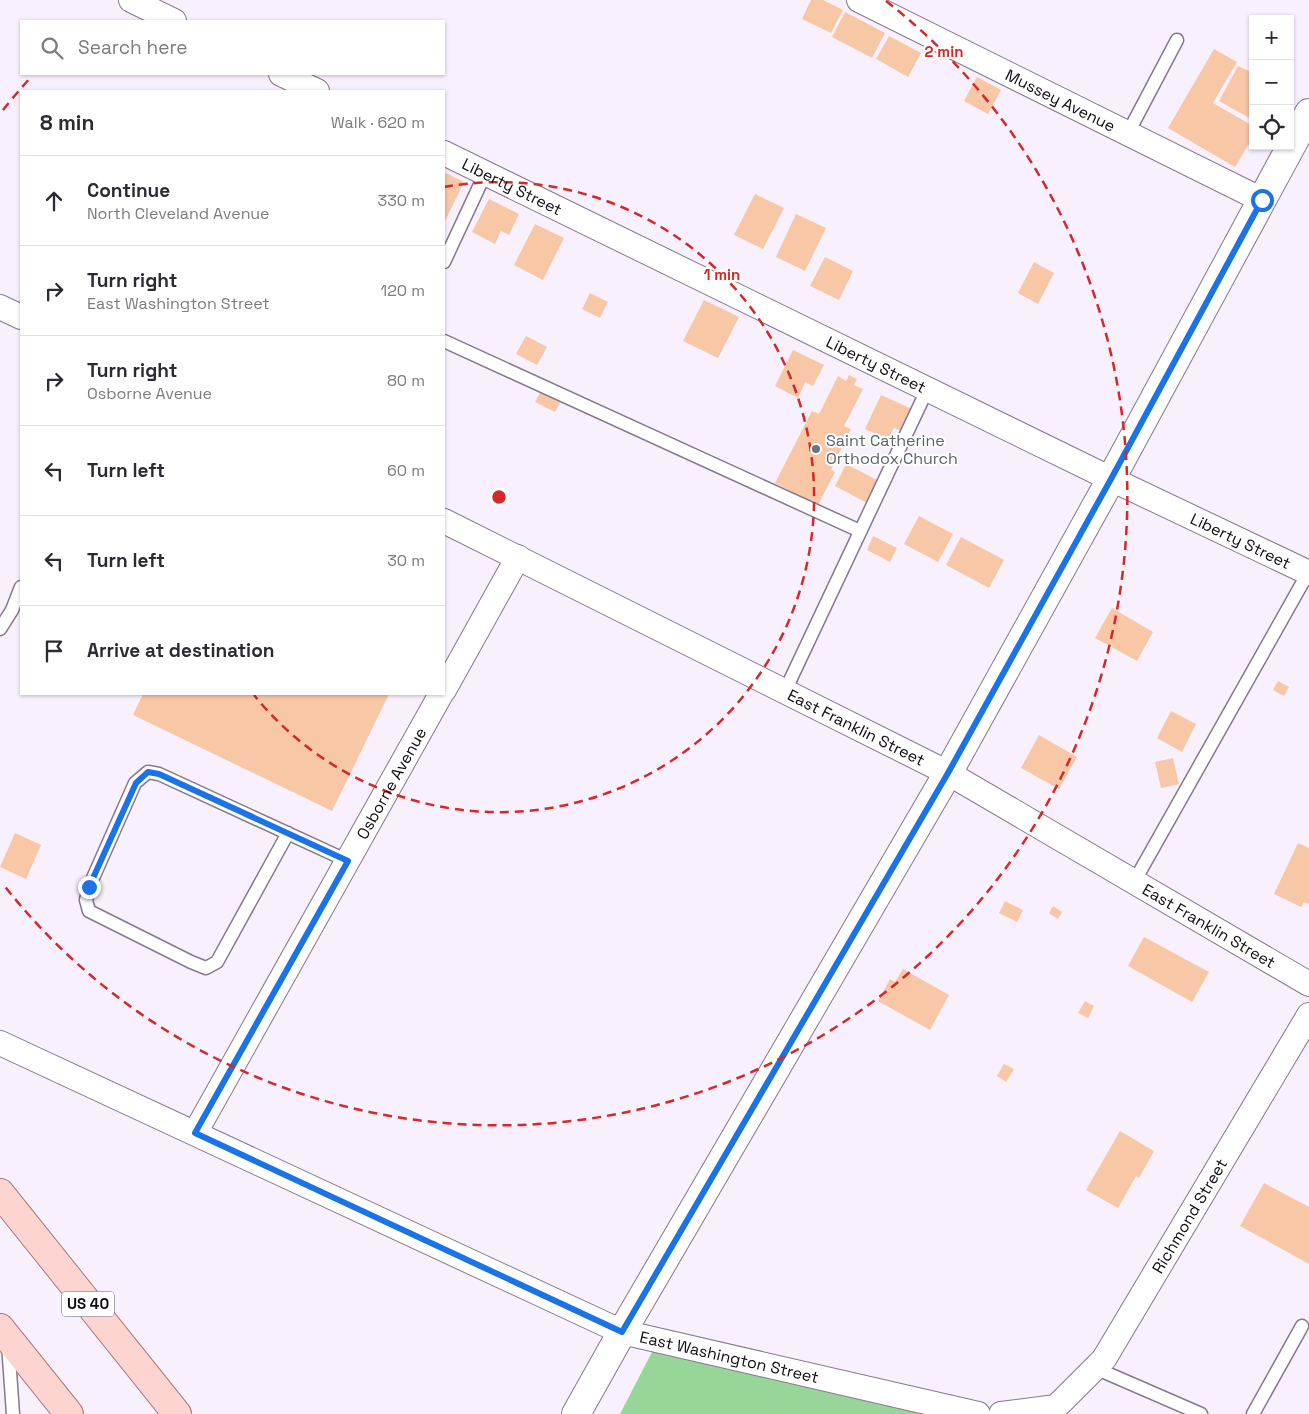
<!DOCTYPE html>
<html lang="en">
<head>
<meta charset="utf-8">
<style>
	body { margin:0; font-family:"Space Grotesk",sans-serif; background:#f7f7f7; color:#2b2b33 }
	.controls { position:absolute; right:15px; top:15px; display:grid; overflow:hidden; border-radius:0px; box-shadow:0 1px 4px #0004 }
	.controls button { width:45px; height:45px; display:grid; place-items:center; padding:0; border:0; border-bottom:1px solid #e1e1e2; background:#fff; color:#2b2b33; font:25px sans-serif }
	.stop { position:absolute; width:15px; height:15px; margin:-11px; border:4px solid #1a73e8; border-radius:50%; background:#fff }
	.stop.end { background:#1a73e8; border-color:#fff; box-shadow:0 1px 5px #0008 }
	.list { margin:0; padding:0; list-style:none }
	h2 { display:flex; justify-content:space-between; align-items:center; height:65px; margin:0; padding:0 20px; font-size:21px }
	h2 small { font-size:16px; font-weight:400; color:#7c7c81 }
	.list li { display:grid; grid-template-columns:32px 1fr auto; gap:15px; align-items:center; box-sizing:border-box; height:90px; padding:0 20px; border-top:1px solid #e1e1e2 }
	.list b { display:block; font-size:19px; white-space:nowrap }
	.list p { margin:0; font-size:16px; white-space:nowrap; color:#7c7c81 }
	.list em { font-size:16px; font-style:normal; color:#7c7c81 }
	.icon { flex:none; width:28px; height:28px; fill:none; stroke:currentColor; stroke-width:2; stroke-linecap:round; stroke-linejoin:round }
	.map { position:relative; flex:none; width:1309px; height:1414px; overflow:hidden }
	.search { position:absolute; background:#fff; box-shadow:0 1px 4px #0004; left:20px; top:20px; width:425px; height:55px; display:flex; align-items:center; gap:12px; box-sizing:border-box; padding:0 18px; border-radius:0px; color:#7c7c81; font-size:19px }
	.panel { position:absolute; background:#fff; box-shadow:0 1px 4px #0004; left:20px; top:90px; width:425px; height:605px; border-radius:0px }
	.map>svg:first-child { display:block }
	.green { fill:#98d599 }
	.building { fill:#f7c7a6 }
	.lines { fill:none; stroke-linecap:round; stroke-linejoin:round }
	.lane-casing { stroke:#87788d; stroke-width:15 }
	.street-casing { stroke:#87788d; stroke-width:26 }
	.secondary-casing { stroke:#87788d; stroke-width:30 }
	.primary-casing { stroke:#a97b79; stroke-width:30 }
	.lane { stroke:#fff; stroke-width:12 }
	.street { stroke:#fff; stroke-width:24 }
	.secondary { stroke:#fff; stroke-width:28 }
	.primary { stroke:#fdd4d0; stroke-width:28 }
	.route { stroke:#1a73e8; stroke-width:6 }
	.ring { fill:none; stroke:#d62828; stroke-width:2.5; stroke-dasharray:9 6 }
	.worship-dot { fill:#6b7280; stroke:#fff; stroke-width:2 }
	.labels { text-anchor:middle; stroke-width:4; stroke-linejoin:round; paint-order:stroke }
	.shield { fill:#fff; stroke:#585459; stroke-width:1 }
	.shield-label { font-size:15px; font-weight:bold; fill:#100b12 }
	.street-label { font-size:16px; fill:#100b12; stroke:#fff }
	.worship-label { font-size:16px; fill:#5b616d; stroke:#fff; text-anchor:start }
	.centre { fill:#d62828; stroke:#fff; stroke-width:2.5 }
	.ring-label { font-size:15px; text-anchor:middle; font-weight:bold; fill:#d62828; stroke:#fff; stroke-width:4; stroke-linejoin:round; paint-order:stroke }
</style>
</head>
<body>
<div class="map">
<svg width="1309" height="1414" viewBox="0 0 1309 1414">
	<rect width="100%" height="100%" fill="#f9f0fe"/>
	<path class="green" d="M653 1350 938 1414H620Z"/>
	<g class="building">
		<path d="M811 0H823L843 10 831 33 802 19Z"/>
		<path d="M845 12 885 33 872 58 832 37Z"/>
		<path d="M889 36 921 53 908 77 876 59Z"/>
		<path d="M1214 49 1237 62 1213 103 1253 126V137L1235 167 1168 128Z"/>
		<path d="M1238 66 1253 73V120L1219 101Z"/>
		<path d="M977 77 1001 90 988 114 964 101Z"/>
		<path d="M444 172 464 182 444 223Z"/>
		<path d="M755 194 784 208 763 249 734 235Z"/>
		<path d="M489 199 519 214 509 235 501 231 495 244 472 232Z"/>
		<path d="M796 214 826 228 805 271 776 257Z"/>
		<path d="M535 224 564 238 543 280 514 265Z"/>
		<path d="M825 257 853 271 839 300 810 286Z"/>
		<path d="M1034 262 1054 273 1038 304 1018 293Z"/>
		<path d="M590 293 608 302 600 318 582 309Z"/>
		<path d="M704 300 739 317 718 358 683 341Z"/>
		<path d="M526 336 547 347 537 365 516 354Z"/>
		<path d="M793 350 824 365 813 386 805 382 798 398 775 386Z"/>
		<path d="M849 375 857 379 854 385 863 389 844 426 851 429 831 470 835 472 818 505 775 483 812 411 819 414 838 376 846 381Z"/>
		<path d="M542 389 562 399 555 412 535 402Z"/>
		<path d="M881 395 912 409 901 431 894 428 888 439 865 429Z"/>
		<path d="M846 464 881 482 869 504 835 486Z"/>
		<path d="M919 516 953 534 938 562 904 544Z"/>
		<path d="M873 536 897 548 890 562 867 550Z"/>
		<path d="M961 537 1004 560 989 588 946 565Z"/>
		<path d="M1112 608 1153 632 1137 661 1095 638Z"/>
		<path d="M1278 681 1289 687 1284 696 1273 690Z"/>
		<path d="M143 694H389L332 811 133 715Z"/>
		<path d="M1171 711 1196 724 1182 752 1157 738Z"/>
		<path d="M1039 735 1077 757 1059 789 1021 768Z"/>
		<path d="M1173 758 1179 784 1161 788 1155 762Z"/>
		<path d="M15 833 41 845 26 879 0 867Z"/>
		<path d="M1298 843 1309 848V904L1304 902 1301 907 1274 894Z"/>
		<path d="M1005 901 1023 910 1017 922 999 913Z"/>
		<path d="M1053 906 1062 912 1058 919 1049 913Z"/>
		<path d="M1144 937 1209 972 1192 1002 1128 966Z"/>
		<path d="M903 969 949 995 930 1030 878 1001 890 979 895 982Z"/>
		<path d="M1085 1001 1094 1006 1088 1018 1078 1013Z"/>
		<path d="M1004 1064 1014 1069 1006 1082 997 1076Z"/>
		<path d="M1120 1131 1154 1151 1139 1178 1136 1176 1118 1208 1086 1190Z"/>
		<path d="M1264 1183 1309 1207V1264L1240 1226Z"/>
	</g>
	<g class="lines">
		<g class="lane-casing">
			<g id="lane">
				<path d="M1128 133 1177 40"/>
				<path d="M444 262 485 174"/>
				<path d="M444 341 860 531"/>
				<path d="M0 629 12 610 21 587"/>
				<path d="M785 691 927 390"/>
				<path d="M288 833 217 962 206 968 191 962 89 911 86 900 89 887 135 783 148 772 159 774 348 861"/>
				<path d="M1134 882 1308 573"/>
				<path d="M8 1344 13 1414"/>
				<path d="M1095 1368 1201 1414"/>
				<path d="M1253 1414 1302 1326"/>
			</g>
		</g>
		<g class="street-casing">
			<g id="street">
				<path d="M131 0 174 21"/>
				<path id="s1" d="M859 0 1262 200"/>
				<path d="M281 74 317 91"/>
				<path id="s2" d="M444 153 1111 479 1309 573"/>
				<path d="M0 307 21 317"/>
				<path id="s3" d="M444 521 948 773 1309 984"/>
				<path d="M444 690 518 557"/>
				<path id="s4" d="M0 1043 622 1332 978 1414"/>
				<path id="s5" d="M195 1133 441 694"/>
				<path id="s6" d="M1001 1414 1056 1407 1104 1359 1309 1015"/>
			</g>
		</g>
		<g class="secondary-casing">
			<path id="secondary" d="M576 1414 622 1332 948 773 1111 479 1309 113"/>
		</g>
		<g class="primary-casing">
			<g id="primary">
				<path d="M0 1193 177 1414"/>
				<path d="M0 1328 69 1414"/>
			</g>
		</g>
		<use href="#lane" class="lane"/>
		<use href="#street" class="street"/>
		<use href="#secondary" class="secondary"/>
		<use href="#primary" class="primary"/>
	</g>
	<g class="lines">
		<path class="route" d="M89 887 136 783 148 772 159 774 348 861 195 1133 622 1332 948 773 1111 479 1262 200"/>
	</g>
	<g class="ring">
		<path d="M444 187A315 315 0 1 1 254 695"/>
		<path d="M3 110A629 629 0 0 1 32 76M886 1A629 629 0 1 1 3 884"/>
	</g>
	<circle class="worship-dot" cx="816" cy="449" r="5"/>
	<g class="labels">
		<rect class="shield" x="62" y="1291.5" width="52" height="25" rx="4"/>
		<g class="shield-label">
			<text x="88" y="1309">US 40</text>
		</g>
		<g class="street-label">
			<text dy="6" stroke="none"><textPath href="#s1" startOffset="225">Mussey Avenue</textPath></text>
			<text dy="6" stroke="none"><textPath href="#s2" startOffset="76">Liberty Street</textPath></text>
			<text dy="6" stroke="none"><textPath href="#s2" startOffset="481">Liberty Street</textPath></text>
			<text dy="6" stroke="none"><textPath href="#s2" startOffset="886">Liberty Street</textPath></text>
			<text dy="6" stroke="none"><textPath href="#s3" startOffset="461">East Franklin Street</textPath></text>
			<text dy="6" stroke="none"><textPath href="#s5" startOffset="401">Osborne Avenue</textPath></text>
			<text dy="6" stroke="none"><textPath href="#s3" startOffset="866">East Franklin Street</textPath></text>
			<text dy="6" stroke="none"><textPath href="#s6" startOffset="290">Richmond Street</textPath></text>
			<text dy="6" stroke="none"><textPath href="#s4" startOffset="796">East Washington Street</textPath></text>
		</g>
		<g class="worship-label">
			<text x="826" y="446">Saint Catherine<tspan x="826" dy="18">Orthodox Church</tspan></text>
		</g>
	</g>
	<circle cx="499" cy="497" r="8" class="centre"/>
	<g class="ring-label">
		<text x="944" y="57">2 min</text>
		<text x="722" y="280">1 min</text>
	</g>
</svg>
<div class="controls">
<button>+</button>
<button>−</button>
<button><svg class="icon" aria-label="locate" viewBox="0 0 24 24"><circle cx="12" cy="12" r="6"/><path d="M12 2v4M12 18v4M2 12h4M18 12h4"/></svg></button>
</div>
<div class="stop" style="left:1262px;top:200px"></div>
<div class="stop end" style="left:89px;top:887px"></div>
<div class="search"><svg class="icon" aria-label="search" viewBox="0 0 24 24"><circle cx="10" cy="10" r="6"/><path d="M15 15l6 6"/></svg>Search here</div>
<section class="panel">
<h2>8 min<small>Walk · 620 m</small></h2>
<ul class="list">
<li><svg class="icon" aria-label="ahead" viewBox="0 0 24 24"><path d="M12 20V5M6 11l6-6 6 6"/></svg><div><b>Continue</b><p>North Cleveland Avenue</p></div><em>330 m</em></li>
<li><svg class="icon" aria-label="right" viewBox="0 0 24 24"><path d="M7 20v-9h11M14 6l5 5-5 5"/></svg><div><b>Turn right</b><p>East Washington Street</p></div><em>120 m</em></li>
<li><svg class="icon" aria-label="right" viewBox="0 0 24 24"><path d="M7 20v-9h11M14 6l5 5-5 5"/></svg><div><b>Turn right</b><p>Osborne Avenue</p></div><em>80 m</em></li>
<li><svg class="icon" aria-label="left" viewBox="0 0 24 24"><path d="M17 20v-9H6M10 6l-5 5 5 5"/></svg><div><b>Turn left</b></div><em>60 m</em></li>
<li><svg class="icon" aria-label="left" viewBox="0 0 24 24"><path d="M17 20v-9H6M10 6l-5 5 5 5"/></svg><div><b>Turn left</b></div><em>30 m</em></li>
<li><svg class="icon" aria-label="arrive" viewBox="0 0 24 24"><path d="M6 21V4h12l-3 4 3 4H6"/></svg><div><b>Arrive at destination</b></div></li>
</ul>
</section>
</div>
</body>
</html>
